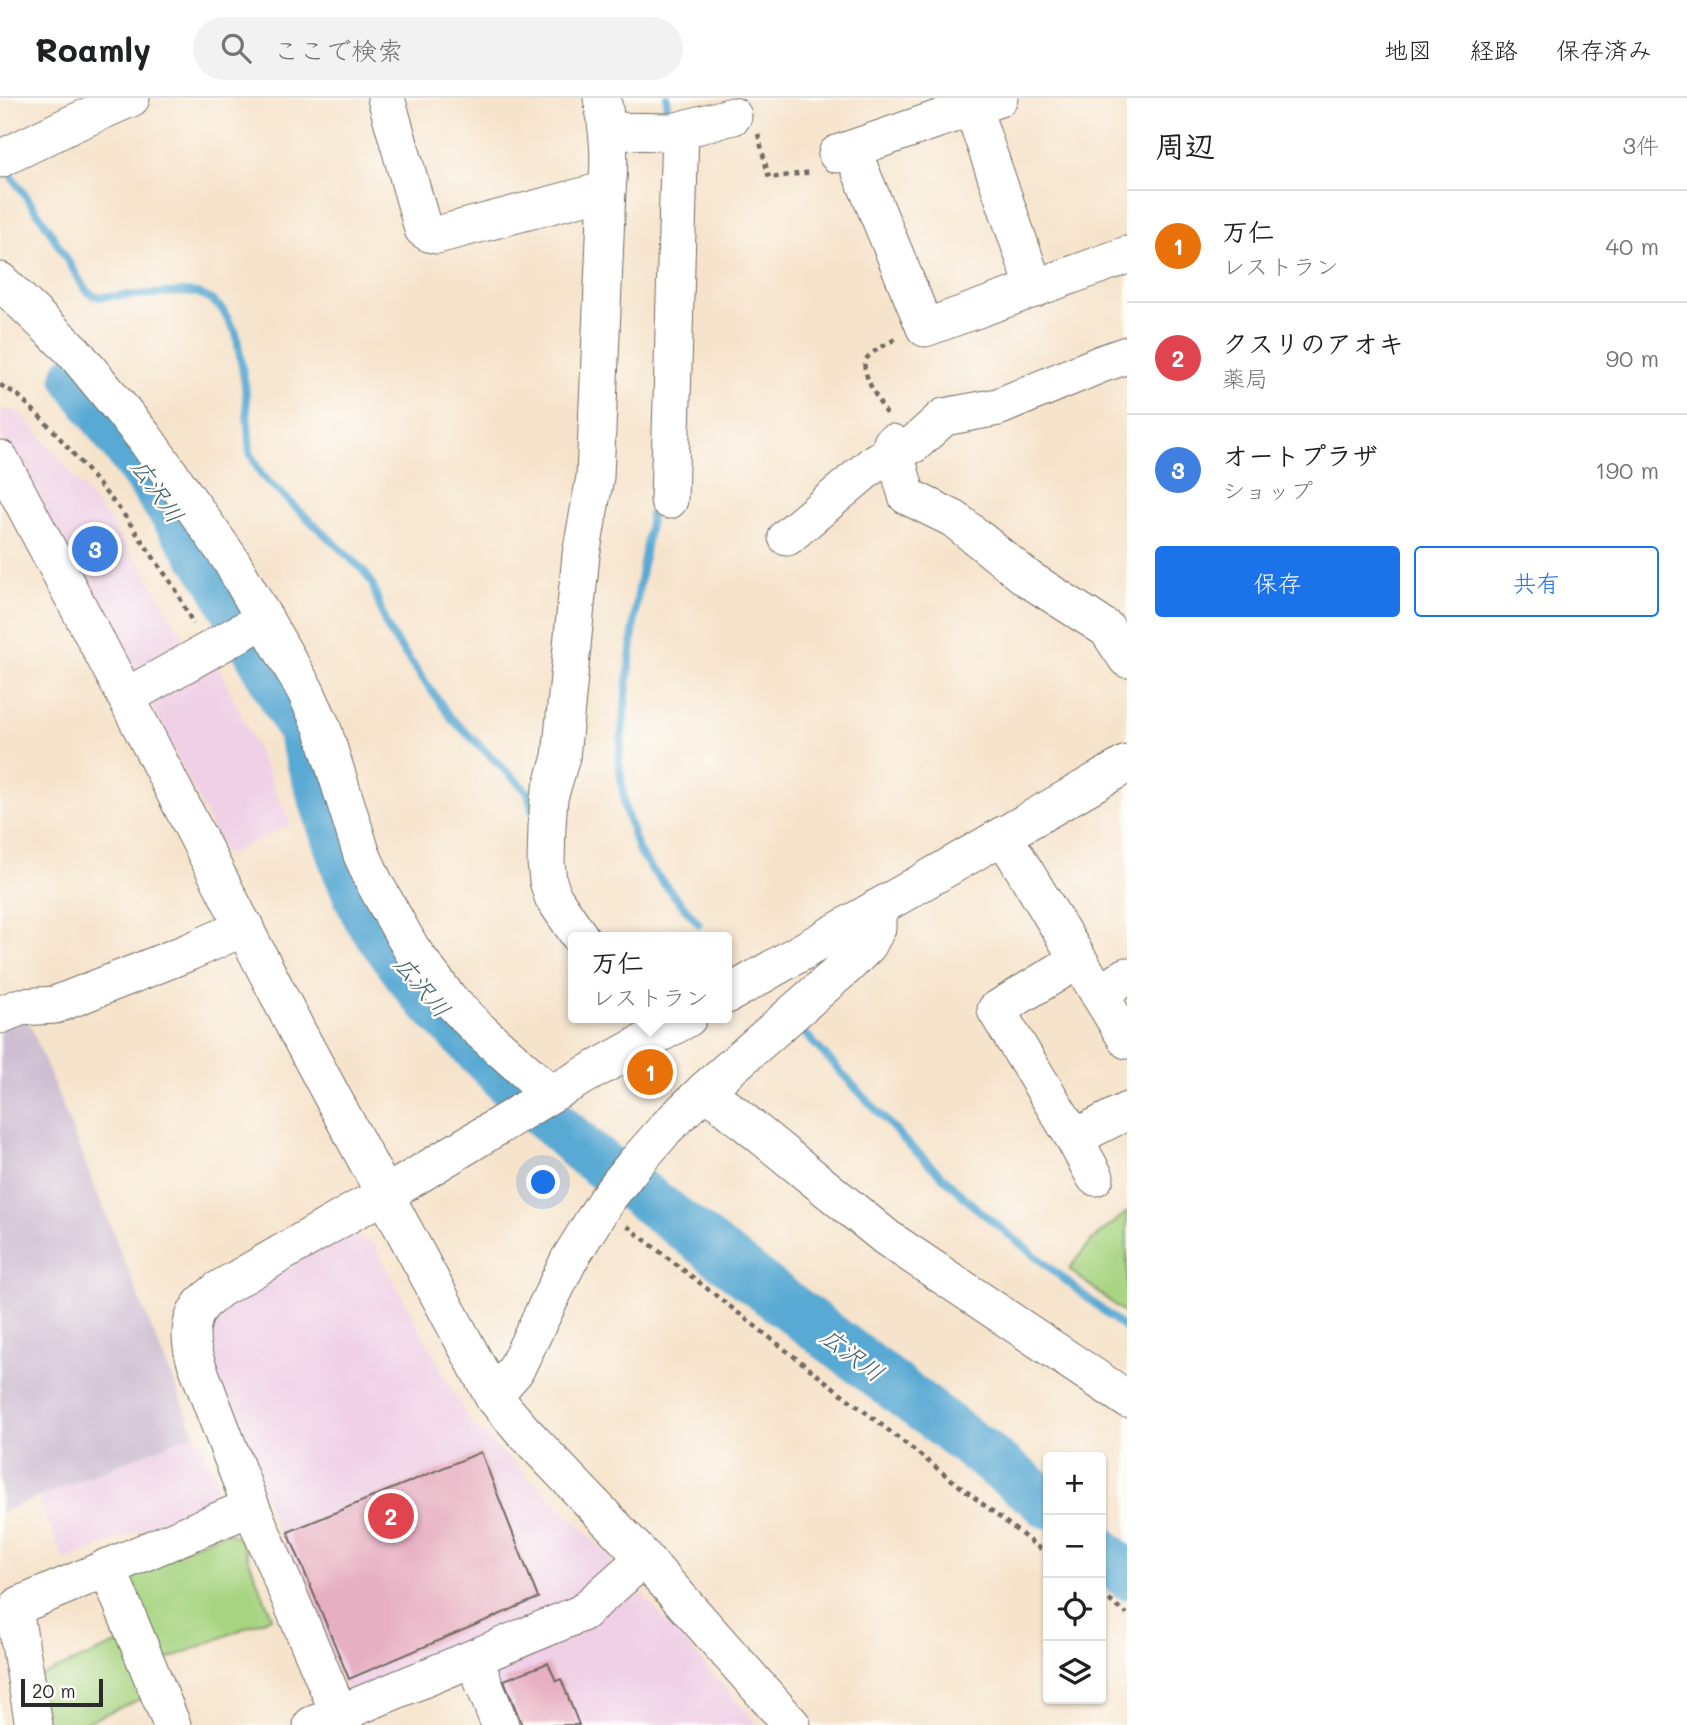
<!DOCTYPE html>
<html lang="ja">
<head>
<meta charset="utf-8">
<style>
	body { margin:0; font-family:Mali,"Klee One",sans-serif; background:#f2f2f2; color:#202124 }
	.controls { position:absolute; right:21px; bottom:21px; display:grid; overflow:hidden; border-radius:7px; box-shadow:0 2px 5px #0004 }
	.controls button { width:63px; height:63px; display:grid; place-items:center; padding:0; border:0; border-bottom:2px solid #e0e0e0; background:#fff; color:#202124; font:35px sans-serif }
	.scale { position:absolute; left:21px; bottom:18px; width:82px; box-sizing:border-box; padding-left:7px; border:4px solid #2b2b2b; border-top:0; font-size:19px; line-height:24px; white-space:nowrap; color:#2b2b2b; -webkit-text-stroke:5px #fdfcf7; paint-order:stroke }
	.you { position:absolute; left:544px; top:1085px; width:24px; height:24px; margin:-18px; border:5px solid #fff; border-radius:50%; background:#1a73e8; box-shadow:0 0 0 10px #1a73e833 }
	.badge { display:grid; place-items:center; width:46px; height:46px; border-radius:50%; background:#1a73e8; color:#fff; font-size:23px; font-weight:700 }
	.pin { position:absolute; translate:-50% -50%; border:4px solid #fff; box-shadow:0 2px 7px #0006 }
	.popup { position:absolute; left:568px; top:834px; width:164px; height:91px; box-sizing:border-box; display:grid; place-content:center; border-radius:7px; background:#fff; filter:drop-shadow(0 2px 5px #0005); font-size:23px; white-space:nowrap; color:#757577 }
	.popup b { font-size:26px; color:#202124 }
	.popup::after { content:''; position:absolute; left:50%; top:100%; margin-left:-14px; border:14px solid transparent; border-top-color:#fff }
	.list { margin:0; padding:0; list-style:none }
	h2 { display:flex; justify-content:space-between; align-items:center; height:91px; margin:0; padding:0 28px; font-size:30px }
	h2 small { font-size:23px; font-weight:400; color:#757577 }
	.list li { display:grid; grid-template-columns:46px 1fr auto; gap:21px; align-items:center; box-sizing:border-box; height:112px; padding:0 28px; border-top:2px solid #e0e0e0 }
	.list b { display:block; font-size:26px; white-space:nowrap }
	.list p { margin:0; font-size:23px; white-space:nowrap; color:#757577 }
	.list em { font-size:23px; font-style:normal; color:#757577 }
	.actions { display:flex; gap:14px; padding:21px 28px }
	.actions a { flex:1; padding:16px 0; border:2px solid #1a73e8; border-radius:7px; text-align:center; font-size:24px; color:#1a73e8 }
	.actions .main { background:#1a73e8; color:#fff }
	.icon { flex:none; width:38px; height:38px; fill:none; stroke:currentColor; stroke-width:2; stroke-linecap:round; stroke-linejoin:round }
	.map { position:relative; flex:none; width:1127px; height:1627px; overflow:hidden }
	header { display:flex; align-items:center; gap:42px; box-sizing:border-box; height:98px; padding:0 35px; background:#fff; border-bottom:2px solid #e0e0e0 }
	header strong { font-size:33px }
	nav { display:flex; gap:38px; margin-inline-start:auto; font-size:24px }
	.search { width:490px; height:63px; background:#f2f2f2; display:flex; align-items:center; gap:18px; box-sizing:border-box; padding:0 24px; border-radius:38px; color:#757577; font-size:26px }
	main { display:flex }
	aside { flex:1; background:#fff }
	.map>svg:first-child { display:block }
	.built { fill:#efd0e6 }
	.industrial { fill:#cdbed2 }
	.green { fill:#a7d481; stroke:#698056; stroke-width:2 }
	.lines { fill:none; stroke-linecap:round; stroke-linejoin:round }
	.stream { stroke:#59a9d3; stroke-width:8 }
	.river { stroke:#59a9d3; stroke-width:49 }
	.building { fill:#e7afc2 }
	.minor-casing { stroke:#726b63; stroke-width:39 }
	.path { stroke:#726b63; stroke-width:4.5; stroke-dasharray:5 5; stroke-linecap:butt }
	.minor { stroke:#fff; stroke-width:37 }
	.labels { text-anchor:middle; stroke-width:5; stroke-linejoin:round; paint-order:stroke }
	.water-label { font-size:24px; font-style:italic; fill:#3d5d6e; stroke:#fdfcf7 }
</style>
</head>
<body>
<header>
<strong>Roamly</strong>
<div class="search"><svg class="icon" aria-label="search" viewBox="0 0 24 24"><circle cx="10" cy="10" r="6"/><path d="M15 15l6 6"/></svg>ここで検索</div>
<nav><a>地図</a><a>経路</a><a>保存済み</a></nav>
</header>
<main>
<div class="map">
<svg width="1127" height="1627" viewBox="0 0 1127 1627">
	<rect width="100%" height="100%" fill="#fdfcf7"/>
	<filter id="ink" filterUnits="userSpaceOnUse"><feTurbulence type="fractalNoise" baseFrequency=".0143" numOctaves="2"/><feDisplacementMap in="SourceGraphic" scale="14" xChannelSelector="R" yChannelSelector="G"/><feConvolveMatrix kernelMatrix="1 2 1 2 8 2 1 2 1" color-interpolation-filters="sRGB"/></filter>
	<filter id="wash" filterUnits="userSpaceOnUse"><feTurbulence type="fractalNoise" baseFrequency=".00686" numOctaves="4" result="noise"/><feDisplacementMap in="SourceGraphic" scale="28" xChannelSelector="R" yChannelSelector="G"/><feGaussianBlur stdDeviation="1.57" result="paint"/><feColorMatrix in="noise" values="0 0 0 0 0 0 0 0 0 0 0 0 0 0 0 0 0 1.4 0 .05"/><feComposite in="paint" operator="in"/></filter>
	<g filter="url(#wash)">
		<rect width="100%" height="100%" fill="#f6e3cb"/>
		<g class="built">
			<path d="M0 311 15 313 27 321 110 424 147 477 192 555 134 583 0 336 3 335 0 328Z"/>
			<path d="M215 560 291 726 226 757 146 596Z"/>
			<path d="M352 1131 360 1141 374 1146 469 1323 572 1420 611 1460 608 1475 575 1504 358 1594 344 1587 208 1267V1244L212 1228 220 1214 231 1202Z"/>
			<path d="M195 1335 218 1383 211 1403 64 1463 38 1399Z"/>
			<path d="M624 1494H640L758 1627H513L492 1579 498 1562Z"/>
		</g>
		<path class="industrial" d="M25 914 142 1207 195 1335 0 1415V924Z"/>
		<g class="green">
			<path d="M1127 1114V1217L1069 1171 1092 1142Z"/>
			<path d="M226 1434 240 1440 272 1519 157 1566 127 1473Z"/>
			<path d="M126 1542 150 1597 79 1627H46L38 1579Z"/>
		</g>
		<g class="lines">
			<g class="stream">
				<path d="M666 24 667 0"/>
				<path d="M4 68 45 125 85 191 92 197 99 199 183 194 198 195 213 203 222 211 236 235 245 286 250 355 262 378 362 471 372 485 386 527 393 539 451 620 528 694 532 712"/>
				<path d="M654 401 636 507 619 663 625 710 639 754 652 772 699 826"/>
				<path d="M796 926 905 1043 975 1109 1127 1232"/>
			</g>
			<g class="river">
				<path d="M76 279 150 381 220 483 300 630 332 729 347 773 367 819 421 893 509 984 584 1053 1036 1396 1048 1406"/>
				<path d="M1101 1453 1127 1477"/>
			</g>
		</g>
		<g id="blocks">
			<g class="building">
				<path d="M481 1354 538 1500 349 1581 288 1434Z"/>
				<path d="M548 1565 556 1583 561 1581 579 1627H522L504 1582Z"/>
			</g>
		</g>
	</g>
	<g filter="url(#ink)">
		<use href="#blocks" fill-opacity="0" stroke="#726b63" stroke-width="2"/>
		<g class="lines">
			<g class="minor-casing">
				<g id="minor">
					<path d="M386 0 423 131 429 135 437 137 607 92"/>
					<path d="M972 8 1035 191"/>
					<path d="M608 33 673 34 733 18"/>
					<path d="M852 52 925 230 1127 157"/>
					<path d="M837 56 999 0"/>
					<path d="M0 61 72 26 131 0"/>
					<path d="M0 183 74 254 144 339 230 461 305 592 322 629 362 757 375 786 412 852 448 900 476 929 551 996"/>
					<path d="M892 345 907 398 954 421 1027 480 1107 531 1127 561"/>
					<path d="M0 361 126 599 297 933 493 1298 523 1333 644 1460 792 1627"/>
					<path d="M669 402 680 33"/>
					<path d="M787 439 877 363 914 346 944 319 998 309 1101 266 1127 257"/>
					<path d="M126 599 265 521"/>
					<path d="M1003 737 1127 942"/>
					<path d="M580 839 553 799 548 783 546 765 547 728 549 700 561 659 581 457 595 379 607 92C611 59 608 32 602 0"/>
					<path d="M1078 862 996 912 1074 1040 1127 1013"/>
					<path d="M1099 896 1127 878"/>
					<path d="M727 897 1127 666"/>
					<path d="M0 917 20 909 55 907 189 854 245 829"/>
					<path d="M705 992 887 1140 1127 1301"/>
					<path d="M1074 1040 1095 1079"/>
					<path d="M493 1298 515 1273 569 1162 606 1102 633 1068 667 1029 705 992 849 866 868 847 877 830V810"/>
					<path d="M107 1469 172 1627"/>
					<path d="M474 1560 500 1627"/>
					<path d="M34 1627 16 1523V1514L20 1507 251 1409"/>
					<path d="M312 1627 582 1515 644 1460"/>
					<path d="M344 1627 251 1409 197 1267C190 1248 187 1225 201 1207 205 1202 213 1197 218 1192L356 1112 385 1097 551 996 688 920"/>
				</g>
			</g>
			<g class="path">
				<path d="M758 36 769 80 812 74"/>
				<path d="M0 287 17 296 54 333 122 414 176 492 193 526"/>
				<path d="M886 316C880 305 857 269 867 260 874 252 886 247 895 241"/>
				<path d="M627 1128 1048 1457"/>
				<path d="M1101 1496 1127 1516"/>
			</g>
			<use href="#minor" class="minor"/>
		</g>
	</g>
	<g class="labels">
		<g class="water-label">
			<text transform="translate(157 393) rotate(55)" y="8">広沢川</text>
			<text transform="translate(422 889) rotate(50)" y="8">広沢川</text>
			<text transform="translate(852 1257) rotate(37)" y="8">広沢川</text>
		</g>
	</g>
</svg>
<div class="controls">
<button>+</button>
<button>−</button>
<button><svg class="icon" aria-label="locate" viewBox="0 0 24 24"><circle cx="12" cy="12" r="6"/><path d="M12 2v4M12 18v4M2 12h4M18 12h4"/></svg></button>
<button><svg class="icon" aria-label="layers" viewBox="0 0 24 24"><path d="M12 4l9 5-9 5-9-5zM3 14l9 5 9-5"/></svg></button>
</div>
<div class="scale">20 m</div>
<div class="you"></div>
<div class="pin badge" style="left:650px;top:974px;background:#e8710a">1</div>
<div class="popup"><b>万仁</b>レストラン</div>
<div class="pin badge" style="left:391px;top:1418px;background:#e0444e">2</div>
<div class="pin badge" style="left:95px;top:451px;background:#3f7fe0">3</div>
</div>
<aside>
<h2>周辺<small>3件</small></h2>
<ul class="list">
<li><span class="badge" style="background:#e8710a">1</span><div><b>万仁</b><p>レストラン</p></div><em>40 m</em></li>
<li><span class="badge" style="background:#e0444e">2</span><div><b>クスリのアオキ</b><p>薬局</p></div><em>90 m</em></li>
<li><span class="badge" style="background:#3f7fe0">3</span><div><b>オートプラザ</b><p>ショップ</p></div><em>190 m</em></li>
</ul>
<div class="actions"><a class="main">保存</a><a>共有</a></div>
</aside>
</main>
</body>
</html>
